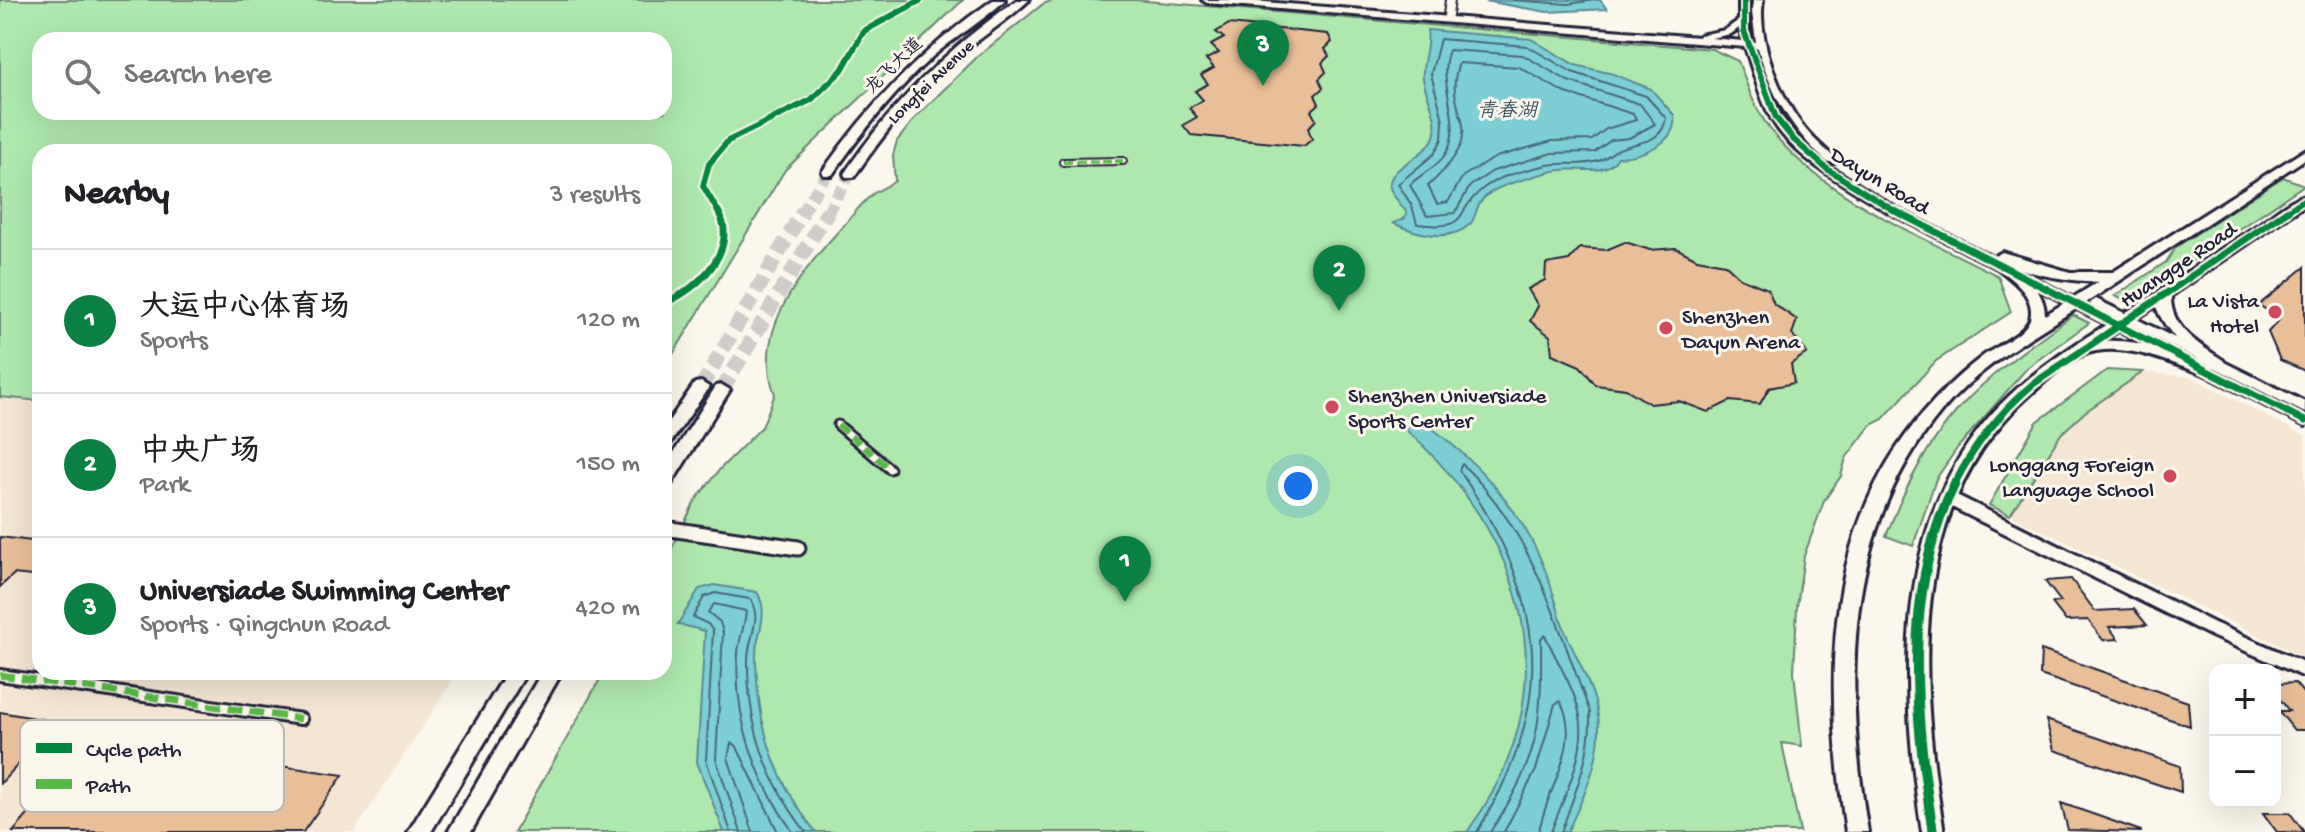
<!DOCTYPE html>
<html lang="en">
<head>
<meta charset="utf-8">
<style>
	body { margin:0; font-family:"Gochi Hand","LXGW WenKai TC",sans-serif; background:#f2f2f2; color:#202124 }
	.controls { position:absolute; right:24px; bottom:24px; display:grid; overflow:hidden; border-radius:16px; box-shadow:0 8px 32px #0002 }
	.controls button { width:72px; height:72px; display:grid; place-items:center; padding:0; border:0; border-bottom:2px solid #e0e0e0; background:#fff; color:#202124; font:40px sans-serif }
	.you { position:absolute; left:1298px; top:486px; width:28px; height:28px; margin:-20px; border:6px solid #fff; border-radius:50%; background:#1a73e8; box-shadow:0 0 0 12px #1a73e833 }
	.badge { display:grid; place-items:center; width:52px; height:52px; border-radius:50%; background:#0b8043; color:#fff; font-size:26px; font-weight:700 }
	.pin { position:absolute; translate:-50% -66px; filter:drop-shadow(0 2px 4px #0008) }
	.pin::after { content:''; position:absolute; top:42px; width:28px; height:24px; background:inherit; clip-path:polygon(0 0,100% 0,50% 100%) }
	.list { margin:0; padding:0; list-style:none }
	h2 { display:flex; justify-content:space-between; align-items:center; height:104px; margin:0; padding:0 32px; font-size:34px }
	h2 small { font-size:26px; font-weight:400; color:#757577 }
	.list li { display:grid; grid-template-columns:52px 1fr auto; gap:24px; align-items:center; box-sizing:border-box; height:144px; padding:0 32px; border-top:2px solid #e0e0e0 }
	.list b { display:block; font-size:30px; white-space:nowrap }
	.list p { margin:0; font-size:26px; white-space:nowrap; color:#757577 }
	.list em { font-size:26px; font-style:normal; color:#757577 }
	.icon { flex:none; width:44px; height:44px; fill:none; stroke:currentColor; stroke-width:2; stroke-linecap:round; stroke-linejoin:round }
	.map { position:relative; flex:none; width:2305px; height:832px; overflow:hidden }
	.search { position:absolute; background:#fff; box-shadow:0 8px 32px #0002; left:32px; top:32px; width:640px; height:88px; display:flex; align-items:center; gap:20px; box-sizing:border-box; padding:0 28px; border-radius:24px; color:#757577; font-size:30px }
	.panel { position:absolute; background:#fff; box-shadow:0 8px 32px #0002; left:32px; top:144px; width:640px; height:536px; border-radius:24px }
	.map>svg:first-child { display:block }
	.built { fill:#f5e6d3 }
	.green { fill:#afe8ad; stroke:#688574; stroke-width:2; fill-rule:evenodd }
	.water { fill:#7ecfd4; stroke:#598a97; stroke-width:2 }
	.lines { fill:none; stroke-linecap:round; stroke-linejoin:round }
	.shore { stroke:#476778; stroke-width:2 }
	.building { fill:#e8bf98; stroke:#22223b; stroke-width:2 }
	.secondary-tunnel-far1 { stroke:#d0ccc9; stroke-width:12; stroke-dasharray:12 6; stroke-linecap:butt }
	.secondary-tunnel { stroke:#d0ccc9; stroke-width:15; stroke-dasharray:15 7; stroke-linecap:butt }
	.pedestrian-far2-casing { stroke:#22223b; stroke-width:10 }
	.pedestrian-far1-casing { stroke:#22223b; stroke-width:13 }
	.pedestrian-casing { stroke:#22223b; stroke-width:16 }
	.minor-far1-casing { stroke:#22223b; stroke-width:12 }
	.minor-casing { stroke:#22223b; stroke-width:19 }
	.tertiary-casing { stroke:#22223b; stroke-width:6 }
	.secondary-casing { stroke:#22223b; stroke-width:6 }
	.pedestrian-far2 { stroke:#fbf7ec; stroke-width:6 }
	.pedestrian-far1 { stroke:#fbf7ec; stroke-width:7 }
	.pedestrian { stroke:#fbf7ec; stroke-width:10 }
	.minor-far1 { stroke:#fbf7ec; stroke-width:8 }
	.minor { stroke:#fbf7ec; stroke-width:13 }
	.tertiary { fill:#fbf7ec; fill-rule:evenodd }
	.secondary { fill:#fbf7ec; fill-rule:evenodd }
	.quiet-far2 { stroke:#58b947; stroke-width:4; stroke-dasharray:9 4; stroke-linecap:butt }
	.quiet-far1 { stroke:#58b947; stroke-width:6; stroke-dasharray:11 6; stroke-linecap:butt }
	.quiet { stroke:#58b947; stroke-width:7; stroke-dasharray:14 7; stroke-linecap:butt }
	.cycleway-far2-casing { stroke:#fbf7ec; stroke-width:10 }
	.cycleway-far1-casing { stroke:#fbf7ec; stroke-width:12 }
	.cycleway-casing { stroke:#fbf7ec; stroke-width:15 }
	.cycleway-far2 { stroke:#00873e; stroke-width:6 }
	.cycleway-far1 { stroke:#00873e; stroke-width:7 }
	.cycleway { stroke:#00873e; stroke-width:10 }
	.poi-dot { fill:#d1495b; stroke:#fbf7ec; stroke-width:3 }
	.labels { text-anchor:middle; stroke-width:6; stroke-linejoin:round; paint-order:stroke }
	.far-street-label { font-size:18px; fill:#22223b; stroke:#fbf7ec }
	.far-water-label { font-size:20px; font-style:italic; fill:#3e5669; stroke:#fbf7ec }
	.street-label { font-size:22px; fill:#22223b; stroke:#fbf7ec }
	.poi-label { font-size:22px; fill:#22223b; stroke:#fbf7ec; text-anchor:end }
	.key { fill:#fbf7ec; stroke:#bab7b7; stroke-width:2 }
	.key-label { font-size:22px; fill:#22223b }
</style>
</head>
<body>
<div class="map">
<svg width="2305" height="832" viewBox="0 0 2305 832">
	<rect width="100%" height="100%" fill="#fbf7ec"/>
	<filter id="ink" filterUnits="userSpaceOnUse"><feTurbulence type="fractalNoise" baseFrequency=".0125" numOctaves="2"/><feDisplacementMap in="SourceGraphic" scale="16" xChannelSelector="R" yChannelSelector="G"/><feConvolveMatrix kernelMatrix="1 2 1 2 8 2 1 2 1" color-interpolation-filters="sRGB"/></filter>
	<g filter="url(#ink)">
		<g class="built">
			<path d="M2143 372 2191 377 2305 436V658L2010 515 2061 434 2085 412Z"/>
			<path d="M0 397 40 401V672H458L354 832H0Z"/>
		</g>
		<g class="green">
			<path d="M0 0H963L785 170 664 369V152H40V401L0 397ZM40 40H664V112H40Z"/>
			<path d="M1054 0H1134L1712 49 1738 61C1745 78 1750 97 1759 112 1803 190 1922 236 1998 276L2011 312 1936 361 1883 419 1871 425 1846 458 1841 476 1824 501 1804 556 1797 607 1794 672 1802 746 1782 743 1800 832H514L604 672H664V564L695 501 721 468 762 427 775 394C750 330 805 268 844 225 853 215 863 201 874 193 881 189 888 186 895 181L893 155 897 141 916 117 977 57 1043 4Z"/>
			<path d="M2283 177 2304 185 2130 303 2115 296 2166 262 2176 247Z"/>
			<path d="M2073 315 2089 323 2028 367 1958 447 1936 479 1913 546 1886 536C1932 419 1973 386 2073 315Z"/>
			<path d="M2107 370 2143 372 2085 412 2061 434 2010 515 1989 505 2037 422Z"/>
		</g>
		<g class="water">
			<path d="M1549 0H1600L1607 9 1547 12 1485 1Z"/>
			<path d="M1427 30 1531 39 1575 65 1613 74 1651 89 1674 115C1678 144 1641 156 1618 157 1605 179 1575 165 1554 171 1540 174 1526 179 1512 183 1499 187 1483 194 1478 207 1475 213 1475 219 1470 224 1450 244 1414 233 1393 223L1404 219 1407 214C1403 205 1393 198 1390 188 1385 166 1431 157 1435 133 1438 115 1426 97 1423 79 1421 63 1430 48 1427 30Z"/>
			<path d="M1421 420C1475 459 1519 505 1544 567 1553 588 1557 610 1565 631 1577 661 1599 695 1599 728 1600 762 1582 802 1567 832H1467C1572 691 1528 538 1404 428Z"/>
			<path d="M714 585 757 592C771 616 755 633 756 658 757 725 774 780 816 832H724L697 762 705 631 678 624 699 589Z"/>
		</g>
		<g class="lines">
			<g class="shore">
				<path d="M1513 0 1568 4 1595 0"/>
				<path d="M1440 39 1527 46 1572 72 1646 96 1666 118C1662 144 1639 141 1619 149 1611 152 1606 159 1598 161 1580 167 1561 161 1543 166 1523 171 1502 175 1485 187 1451 212 1474 231 1417 224L1412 206 1398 184 1434 154 1442 139 1443 120 1431 74Z"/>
				<path d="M1449 50 1523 55 1568 81 1640 104 1655 124 1629 138 1611 140 1595 152 1552 153 1493 171 1470 186 1455 213 1427 216 1410 185C1420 174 1436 168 1444 156 1467 124 1435 85 1449 50Z"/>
				<path d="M1459 63 1519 67 1563 92 1633 114 1636 120 1606 129 1592 140 1552 141 1496 157 1463 176 1448 202 1437 204 1428 186C1498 121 1439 120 1459 63Z"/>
				<path d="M731 832 706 760 713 631 708 624 693 617 704 597 715 593 750 599C763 619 748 638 748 659 747 725 766 780 806 832"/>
				<path d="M741 832 716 759 723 633 720 622 708 612 714 604 746 611C745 625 739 639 738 653 733 718 756 780 793 832"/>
				<path d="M753 832 728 758 731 743 736 745 778 832"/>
				<path d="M1477 832C1560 697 1546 598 1459 470L1462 464C1534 533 1555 621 1590 712 1592 754 1575 793 1561 832"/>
				<path d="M1490 832C1540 758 1542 724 1541 638L1545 635C1556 660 1575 689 1580 716 1587 753 1563 798 1551 832"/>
				<path d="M1504 832 1536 770 1555 704 1560 701C1584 744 1546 788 1539 832"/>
			</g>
		</g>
		<g class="building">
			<path d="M1229 24 1328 34 1332 42 1325 49 1329 56 1322 63 1326 72 1319 79 1323 88 1315 95 1319 104 1311 111 1316 120 1308 128 1312 139 1304 146 1191 135 1183 125 1197 117 1189 108 1203 100 1195 91 1208 84 1201 75 1214 68 1206 59 1219 53 1211 45 1224 38 1216 32Z"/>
			<path d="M1625 242 1650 250 1676 248 1697 259 1725 264 1740 278 1768 289 1774 304 1797 320 1792 334 1807 353 1791 364 1794 383 1769 388 1760 404 1730 401 1708 412 1679 401 1650 404 1626 389 1596 385 1580 366 1552 354 1550 336 1530 321 1538 306 1528 289 1545 280 1546 264 1569 260 1580 248 1606 250Z"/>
			<path d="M2305 267V371L2280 360 2268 332 2280 319 2259 305Z"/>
			<path d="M0 537 40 542V577L14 574 0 587Z"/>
			<path d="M2071 579 2095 611 2134 609 2147 625 2109 627 2118 639 2103 640 2088 620 2066 621 2052 603 2061 602 2045 581Z"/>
			<path d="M2041 650 2188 702 2190 726 2040 675Z"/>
			<path d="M2295 683 2305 695V730H2294L2279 711H2289L2275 693V684Z"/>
			<path d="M0 712 58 722 0 784Z"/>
			<path d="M2046 720 2180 766 2181 792 2054 750Z"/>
			<path d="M94 739 343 775 303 832H13Z"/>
			<path d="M2061 803 2141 831V832L2068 830Z"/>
			<path d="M2263 813H2290L2304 832H2277Z"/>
		</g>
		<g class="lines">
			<g class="secondary-tunnel-far1">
				<path d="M802 213 828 172"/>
				<path d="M827 213 850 174"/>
			</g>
			<g class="secondary-tunnel">
				<path d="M701 387 803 211"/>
				<path d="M722 390 828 211"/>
			</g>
			<g class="pedestrian-far2-casing">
				<path id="pedestrian-far2" d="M1063 162 1123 161"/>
			</g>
			<g class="pedestrian-far1-casing">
				<path id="pedestrian-far1" d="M838 425 890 469"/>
			</g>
			<g class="pedestrian-casing">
				<path id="pedestrian" d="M0 675 301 719"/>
			</g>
			<g class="minor-far1-casing">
				<path id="minor-far1" d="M1448 15 1450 0"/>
			</g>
			<g class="minor-casing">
				<g id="minor">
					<path d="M1948 498 2214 630 2305 670"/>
					<path d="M664 528 798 548"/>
				</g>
			</g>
			<g class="tertiary-casing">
				<g id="tertiary">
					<path d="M1202 0H1240L1699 37 1700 35 1725 30 1739 20V0H1749V31L1753 42H1756L1752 12 1753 0H1763C1757 38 1779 96 1803 126 1812 138 1824 148 1835 158V162H1827C1790 128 1772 96 1758 48H1755L1781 117 1798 138 1831 167 1896 208 2305 415V426L1888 212C1850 188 1793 159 1771 118 1759 97 1753 70 1745 47L1207 3ZM1739 28 1743 41 1711 38 1731 34Z"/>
					<path d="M2096 299 2305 402V413L2092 306 2090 303Z"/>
				</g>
			</g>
			<g class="secondary-casing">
				<g id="secondary">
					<path d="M993 0H1005C983 21 955 37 932 57 894 92 862 132 832 175H824L822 172C869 104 925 47 993 0Z"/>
					<path d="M1017 0H1029C1007 21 979 38 956 58 916 93 884 133 854 177H846L844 174C891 104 948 48 1017 0Z"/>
					<path d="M2305 150V159C2234 206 2163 252 2092 299 2040 332 1982 363 1942 411 1842 530 1844 687 1868 832H1846C1827 704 1821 561 1896 449 1920 413 1949 382 1983 356 1997 346 2025 334 2030 319 2036 297 2015 282 2000 270L1998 267 2000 264H2010C2027 277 2045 292 2045 315L2098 282C2070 281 2017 274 1995 256L2002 252 2070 272H2113Z"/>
					<path d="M2305 195V205L2171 296C2170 328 2199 345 2223 360L2226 364 2223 368C2199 372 2162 327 2156 306L2103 341C2139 339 2174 352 2207 364L2210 368 2207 372 2202 373C2167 363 2134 345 2096 351 2072 355 2049 378 2031 394 1905 503 1919 684 1944 832H1922C1900 689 1890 518 2000 405 2043 360 2101 329 2153 295 2188 271 2223 248 2259 224 2273 214 2289 200 2305 195Z"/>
					<path d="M701 382 709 387 670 444 664 446V428L695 383Z"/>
					<path d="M722 385 730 390 670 486 664 488V468L716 386Z"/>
					<path d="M507 672H527L431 832H408Z"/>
					<path d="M542 672H562L471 832H448Z"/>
				</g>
			</g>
			<use href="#pedestrian-far2" class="pedestrian-far2"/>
			<use href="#pedestrian-far1" class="pedestrian-far1"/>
			<use href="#pedestrian" class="pedestrian"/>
			<use href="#minor-far1" class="minor-far1"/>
			<use href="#minor" class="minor"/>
			<use href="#tertiary" class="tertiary"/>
			<use href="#secondary" class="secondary"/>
			<path class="quiet-far2" d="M1063 162 1123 161"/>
			<path class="quiet-far1" d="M838 425 890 469"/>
			<path class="quiet" d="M0 675 301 719"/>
			<g class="cycleway-far2-casing">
				<g id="cycleway-far2">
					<path d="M1744 0V31L1776 118 1794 140 1827 169 1898 213"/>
					<path d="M719 213 703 186 709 164 728 141 811 100 842 70 864 31 921 0"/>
					<path d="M2284 213 2305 199"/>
				</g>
			</g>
			<g class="cycleway-far1-casing">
				<g id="cycleway-far1">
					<path d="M1895 211 2305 421"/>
					<path d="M664 303C698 290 740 249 718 211"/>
					<path d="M1954 485C1974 445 1999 413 2033 384L2287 211"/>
				</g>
			</g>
			<g class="cycleway-casing">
				<path id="cycleway" d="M1933 832C1915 717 1901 591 1955 483"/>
			</g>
			<use href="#cycleway-far2" class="cycleway-far2"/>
			<use href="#cycleway-far1" class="cycleway-far1"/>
			<use href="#cycleway" class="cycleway"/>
		</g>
	</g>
	<g class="poi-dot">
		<circle cx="2275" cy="312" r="8"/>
		<circle cx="1666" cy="328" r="8"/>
		<circle cx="1332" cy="407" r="8"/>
		<circle cx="2170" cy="476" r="8"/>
	</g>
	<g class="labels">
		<g class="far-street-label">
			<text transform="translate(893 65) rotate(-44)" y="6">龙飞大道</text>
			<text transform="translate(930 81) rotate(-44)" y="6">Longfei Avenue</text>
		</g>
		<g class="far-water-label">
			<text x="1507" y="116">青春湖</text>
		</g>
		<g class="street-label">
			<text transform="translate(1881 179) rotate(31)" y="8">Dayun Road</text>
			<text transform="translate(2177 263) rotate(-34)" y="8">Huangge Road</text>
		</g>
		<g class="poi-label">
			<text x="2259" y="307">La Vista<tspan x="2259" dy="25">Hotel</tspan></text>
			<text x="1682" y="323" text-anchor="start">Shenzhen<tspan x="1682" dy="25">Dayun Arena</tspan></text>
			<text x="1348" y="402" text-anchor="start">Shenzhen Universiade<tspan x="1348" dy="25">Sports Center</tspan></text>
			<text x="2154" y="471">Longgang Foreign<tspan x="2154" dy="25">Language School</tspan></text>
		</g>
	</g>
	<rect x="20" y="720" width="264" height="92" rx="12" class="key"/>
	<rect x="36" y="743" width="36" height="10" fill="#00873e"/>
	<rect x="36" y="779" width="36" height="10" fill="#58b947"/>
	<g class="key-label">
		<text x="86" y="756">Cycle path</text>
		<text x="86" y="792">Path</text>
	</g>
</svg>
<div class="controls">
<button>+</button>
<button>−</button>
</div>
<div class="you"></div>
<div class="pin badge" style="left:1125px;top:602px">1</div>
<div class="pin badge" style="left:1339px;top:311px">2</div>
<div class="pin badge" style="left:1263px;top:86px">3</div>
<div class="search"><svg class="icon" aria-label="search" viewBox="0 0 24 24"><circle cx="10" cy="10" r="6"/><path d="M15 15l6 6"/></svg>Search here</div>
<section class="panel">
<h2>Nearby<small>3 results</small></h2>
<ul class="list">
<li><span class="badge">1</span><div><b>大运中心体育场</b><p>Sports</p></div><em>120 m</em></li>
<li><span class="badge">2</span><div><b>中央广场</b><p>Park</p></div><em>150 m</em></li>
<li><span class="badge">3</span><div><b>Universiade Swimming Center</b><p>Sports · Qingchun Road</p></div><em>420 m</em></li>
</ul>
</section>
</div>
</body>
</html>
